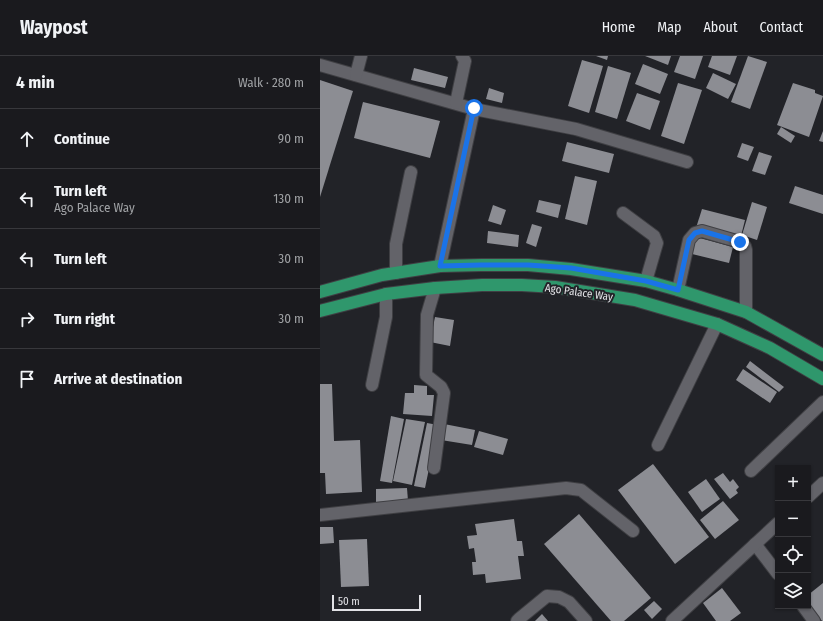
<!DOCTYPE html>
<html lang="en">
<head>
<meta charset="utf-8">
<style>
	body { margin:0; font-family:"Fira Sans Condensed",sans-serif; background:#232327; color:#f1f3f6 }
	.controls { position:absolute; right:12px; bottom:12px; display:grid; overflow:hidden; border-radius:0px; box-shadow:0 1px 3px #0004 }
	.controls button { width:36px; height:36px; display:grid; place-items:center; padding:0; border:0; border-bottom:1px solid #38383c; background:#1a1a1e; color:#f1f3f6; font:20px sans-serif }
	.scale { position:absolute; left:12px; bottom:10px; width:89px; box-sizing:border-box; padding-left:4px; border:2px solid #e2e2e6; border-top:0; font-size:11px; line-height:14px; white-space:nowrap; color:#e2e2e6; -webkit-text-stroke:3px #222328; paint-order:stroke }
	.stop { position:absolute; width:12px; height:12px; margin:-9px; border:3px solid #1a73e8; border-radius:50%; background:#fff }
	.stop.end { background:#1a73e8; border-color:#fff; box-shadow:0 1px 4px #0008 }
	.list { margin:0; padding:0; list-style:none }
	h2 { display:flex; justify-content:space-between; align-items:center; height:52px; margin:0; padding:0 16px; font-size:17px }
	h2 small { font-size:13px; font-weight:400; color:#9fa1a4 }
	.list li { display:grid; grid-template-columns:26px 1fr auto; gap:12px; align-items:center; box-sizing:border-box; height:60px; padding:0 16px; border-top:1px solid #38383c }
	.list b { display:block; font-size:15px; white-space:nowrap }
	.list p { margin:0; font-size:13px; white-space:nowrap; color:#9fa1a4 }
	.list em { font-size:13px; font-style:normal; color:#9fa1a4 }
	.icon { flex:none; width:22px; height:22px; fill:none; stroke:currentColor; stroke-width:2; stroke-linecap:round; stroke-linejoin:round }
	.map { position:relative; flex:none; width:503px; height:565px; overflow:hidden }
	header { display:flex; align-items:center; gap:24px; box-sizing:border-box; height:56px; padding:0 20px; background:#1a1a1e; border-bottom:1px solid #38383c }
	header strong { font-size:19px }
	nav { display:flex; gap:22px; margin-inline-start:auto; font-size:14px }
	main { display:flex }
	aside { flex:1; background:#1a1a1e }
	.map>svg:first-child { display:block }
	.building { fill:#8c8d93 }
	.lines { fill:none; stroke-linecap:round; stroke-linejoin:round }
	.minor-casing { stroke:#3f3f43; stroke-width:14 }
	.major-casing { stroke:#3f3f43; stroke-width:14 }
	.minor { stroke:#636369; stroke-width:12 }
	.major { stroke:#2f976c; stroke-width:12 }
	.route { stroke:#1a73e8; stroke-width:5 }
	.labels { text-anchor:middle; stroke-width:4; stroke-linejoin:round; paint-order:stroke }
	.street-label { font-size:11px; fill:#e2e2e6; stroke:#222328 }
</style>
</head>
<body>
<header>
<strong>Waypost</strong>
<nav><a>Home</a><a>Map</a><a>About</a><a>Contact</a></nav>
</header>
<main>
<aside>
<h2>4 min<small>Walk · 280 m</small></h2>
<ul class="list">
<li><svg class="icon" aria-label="ahead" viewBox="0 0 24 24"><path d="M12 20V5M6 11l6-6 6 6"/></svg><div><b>Continue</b></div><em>90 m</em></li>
<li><svg class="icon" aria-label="left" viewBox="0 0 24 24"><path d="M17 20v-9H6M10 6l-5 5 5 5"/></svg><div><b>Turn left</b><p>Ago Palace Way</p></div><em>130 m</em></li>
<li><svg class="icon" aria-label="left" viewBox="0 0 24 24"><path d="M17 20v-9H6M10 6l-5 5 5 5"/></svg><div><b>Turn left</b></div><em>30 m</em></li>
<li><svg class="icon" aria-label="right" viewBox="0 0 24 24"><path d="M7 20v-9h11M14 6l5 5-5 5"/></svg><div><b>Turn right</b></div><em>30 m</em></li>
<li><svg class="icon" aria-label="arrive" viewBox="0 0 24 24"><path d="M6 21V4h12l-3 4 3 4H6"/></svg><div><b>Arrive at destination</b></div></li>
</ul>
</aside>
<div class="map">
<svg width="503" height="565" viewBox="0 0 503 565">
	<rect width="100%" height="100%" fill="#222328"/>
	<g class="building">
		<path d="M276 0H288L287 4Z"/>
		<path d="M325 0H351L348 9Z"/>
		<path d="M360 0H383L375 23 354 16Z"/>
		<path d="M392 0H417L410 19 388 11Z"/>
		<path d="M428 0 447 6 430 53 411 46Z"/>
		<path d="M262 4 283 10 269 57 248 50Z"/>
		<path d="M323 8 348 18 340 38 315 28Z"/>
		<path d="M288 10 311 17 297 63 275 56Z"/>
		<path d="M94 12 128 21 125 32 91 24Z"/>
		<path d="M393 17 416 28 408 43 386 32Z"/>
		<path d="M0 24 33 35 0 141Z"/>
		<path d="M358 27 382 34 364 88 341 80Z"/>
		<path d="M473 27 495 34V37L503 40 489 81 457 69Z"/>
		<path d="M169 32 184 37 182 47 166 43Z"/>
		<path d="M317 37 340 45 330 74 306 65Z"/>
		<path d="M43 46 120 65 110 102 34 82Z"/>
		<path d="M461 71 475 80 471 87 457 78Z"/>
		<path d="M503 75V86L499 85Z"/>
		<path d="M247 86 294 98 289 117 242 105Z"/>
		<path d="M422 87 434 91 428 105 417 101Z"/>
		<path d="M439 96 452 100 445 119 432 115Z"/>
		<path d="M255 120 277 125 267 169 245 163Z"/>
		<path d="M475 130 503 139V158L469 147Z"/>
		<path d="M219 144 241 149 238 162 216 156Z"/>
		<path d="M432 146 447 151 437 184 422 179Z"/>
		<path d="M173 149 186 154 181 169 168 165Z"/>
		<path d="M382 153 425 164 420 184 376 172Z"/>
		<path d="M212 168 222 171 216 191 206 187Z"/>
		<path d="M168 175 199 179 198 191 167 187Z"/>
		<path d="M376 181 413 191 409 207 372 198Z"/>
		<path d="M115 261 134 264 130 290 110 286Z"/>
		<path d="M430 305 464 331 459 336 426 311Z"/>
		<path d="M423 313 457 336 450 347 416 324Z"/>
		<path d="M0 328H12L14 385 40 384 42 436 6 438 5 417H0Z"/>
		<path d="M94 329 107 330V339H114L112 360 83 358 85 337H94Z"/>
		<path d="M71 360 84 363 72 427 60 425Z"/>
		<path d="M86 363 105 366 92 429 73 425Z"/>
		<path d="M107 367 118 369 105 432 94 430Z"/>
		<path d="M124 368 155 374 152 389 121 384Z"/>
		<path d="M159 375 188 383 183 399 154 391Z"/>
		<path d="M333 408 389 481 355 508 298 434Z"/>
		<path d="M403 417 410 426 413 423 419 431 416 434 418 437 410 443 394 423Z"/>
		<path d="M386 423 400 443 382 456 368 436Z"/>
		<path d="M87 432 88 445 56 446V433Z"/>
		<path d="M403 445 419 464 395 483 380 464Z"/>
		<path d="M259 458 331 542 304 565H291L224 488Z"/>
		<path d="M194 463 197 485H202L204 500H198L201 523 166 527 165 518 153 519 152 506H156L154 492 149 493 147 480 157 479 155 468Z"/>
		<path d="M0 471H13L14 487 0 488Z"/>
		<path d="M47 483 49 530 21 531 19 484Z"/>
		<path d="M503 527V565H502L488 547V539Z"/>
		<path d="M402 532 421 557 410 565H396L383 547Z"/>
		<path d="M334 545 342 553 332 563 324 554Z"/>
		<path d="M222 558 228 565H215Z"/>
	</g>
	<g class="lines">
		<g class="minor-casing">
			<g id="minor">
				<path d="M0 9 154 53 256 73 367 106"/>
				<path d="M36 19 41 0"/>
				<path d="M136 47 145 5 142 0"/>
				<path d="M303 157 334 180 337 187 326 225"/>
				<path d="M120 210 154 53"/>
				<path d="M76 217V188L91 116"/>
				<path d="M358 234 369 184 375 177 382 175 420 186 425 190 426 194V256"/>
				<path d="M52 329 66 261V238"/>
				<path d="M338 389 397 268"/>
				<path d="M114 412 124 337 121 331 106 319 107 259 115 232"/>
				<path d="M431 415 503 346"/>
				<path d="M488 441 503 427"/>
				<path d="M0 459 246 432 261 434 313 475"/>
				<path d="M435 488 458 518"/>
				<path d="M483 550 494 565"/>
				<path d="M197 565 199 563 227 540 239 541 249 546 266 565"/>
				<path d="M352 565 458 467"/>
			</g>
		</g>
		<g class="major-casing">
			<g id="major">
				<path d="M0 236 62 219 120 210 161 209H208L251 213 326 225 358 234 426 256 503 299"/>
				<path d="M0 255 66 238 115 232 162 229H202L235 231 315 244 397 268 450 292 503 323"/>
			</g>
		</g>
		<use href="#minor" class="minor"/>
		<use href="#major" class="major"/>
	</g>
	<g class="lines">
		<path class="route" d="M154 52 120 210 161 209H208L251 212 326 225 358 234 369 184 375 177 382 175 420 186"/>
	</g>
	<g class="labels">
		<g class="street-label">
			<text transform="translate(259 236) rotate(8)" y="4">Ago Palace Way</text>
		</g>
	</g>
</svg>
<div class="controls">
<button>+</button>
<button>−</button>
<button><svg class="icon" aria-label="locate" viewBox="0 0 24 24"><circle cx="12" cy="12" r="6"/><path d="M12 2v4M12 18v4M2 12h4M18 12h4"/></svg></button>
<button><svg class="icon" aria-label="layers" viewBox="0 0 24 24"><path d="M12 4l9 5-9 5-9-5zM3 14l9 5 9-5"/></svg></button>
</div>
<div class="scale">50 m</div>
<div class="stop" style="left:154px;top:52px"></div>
<div class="stop end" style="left:420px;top:186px"></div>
</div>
</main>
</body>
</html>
